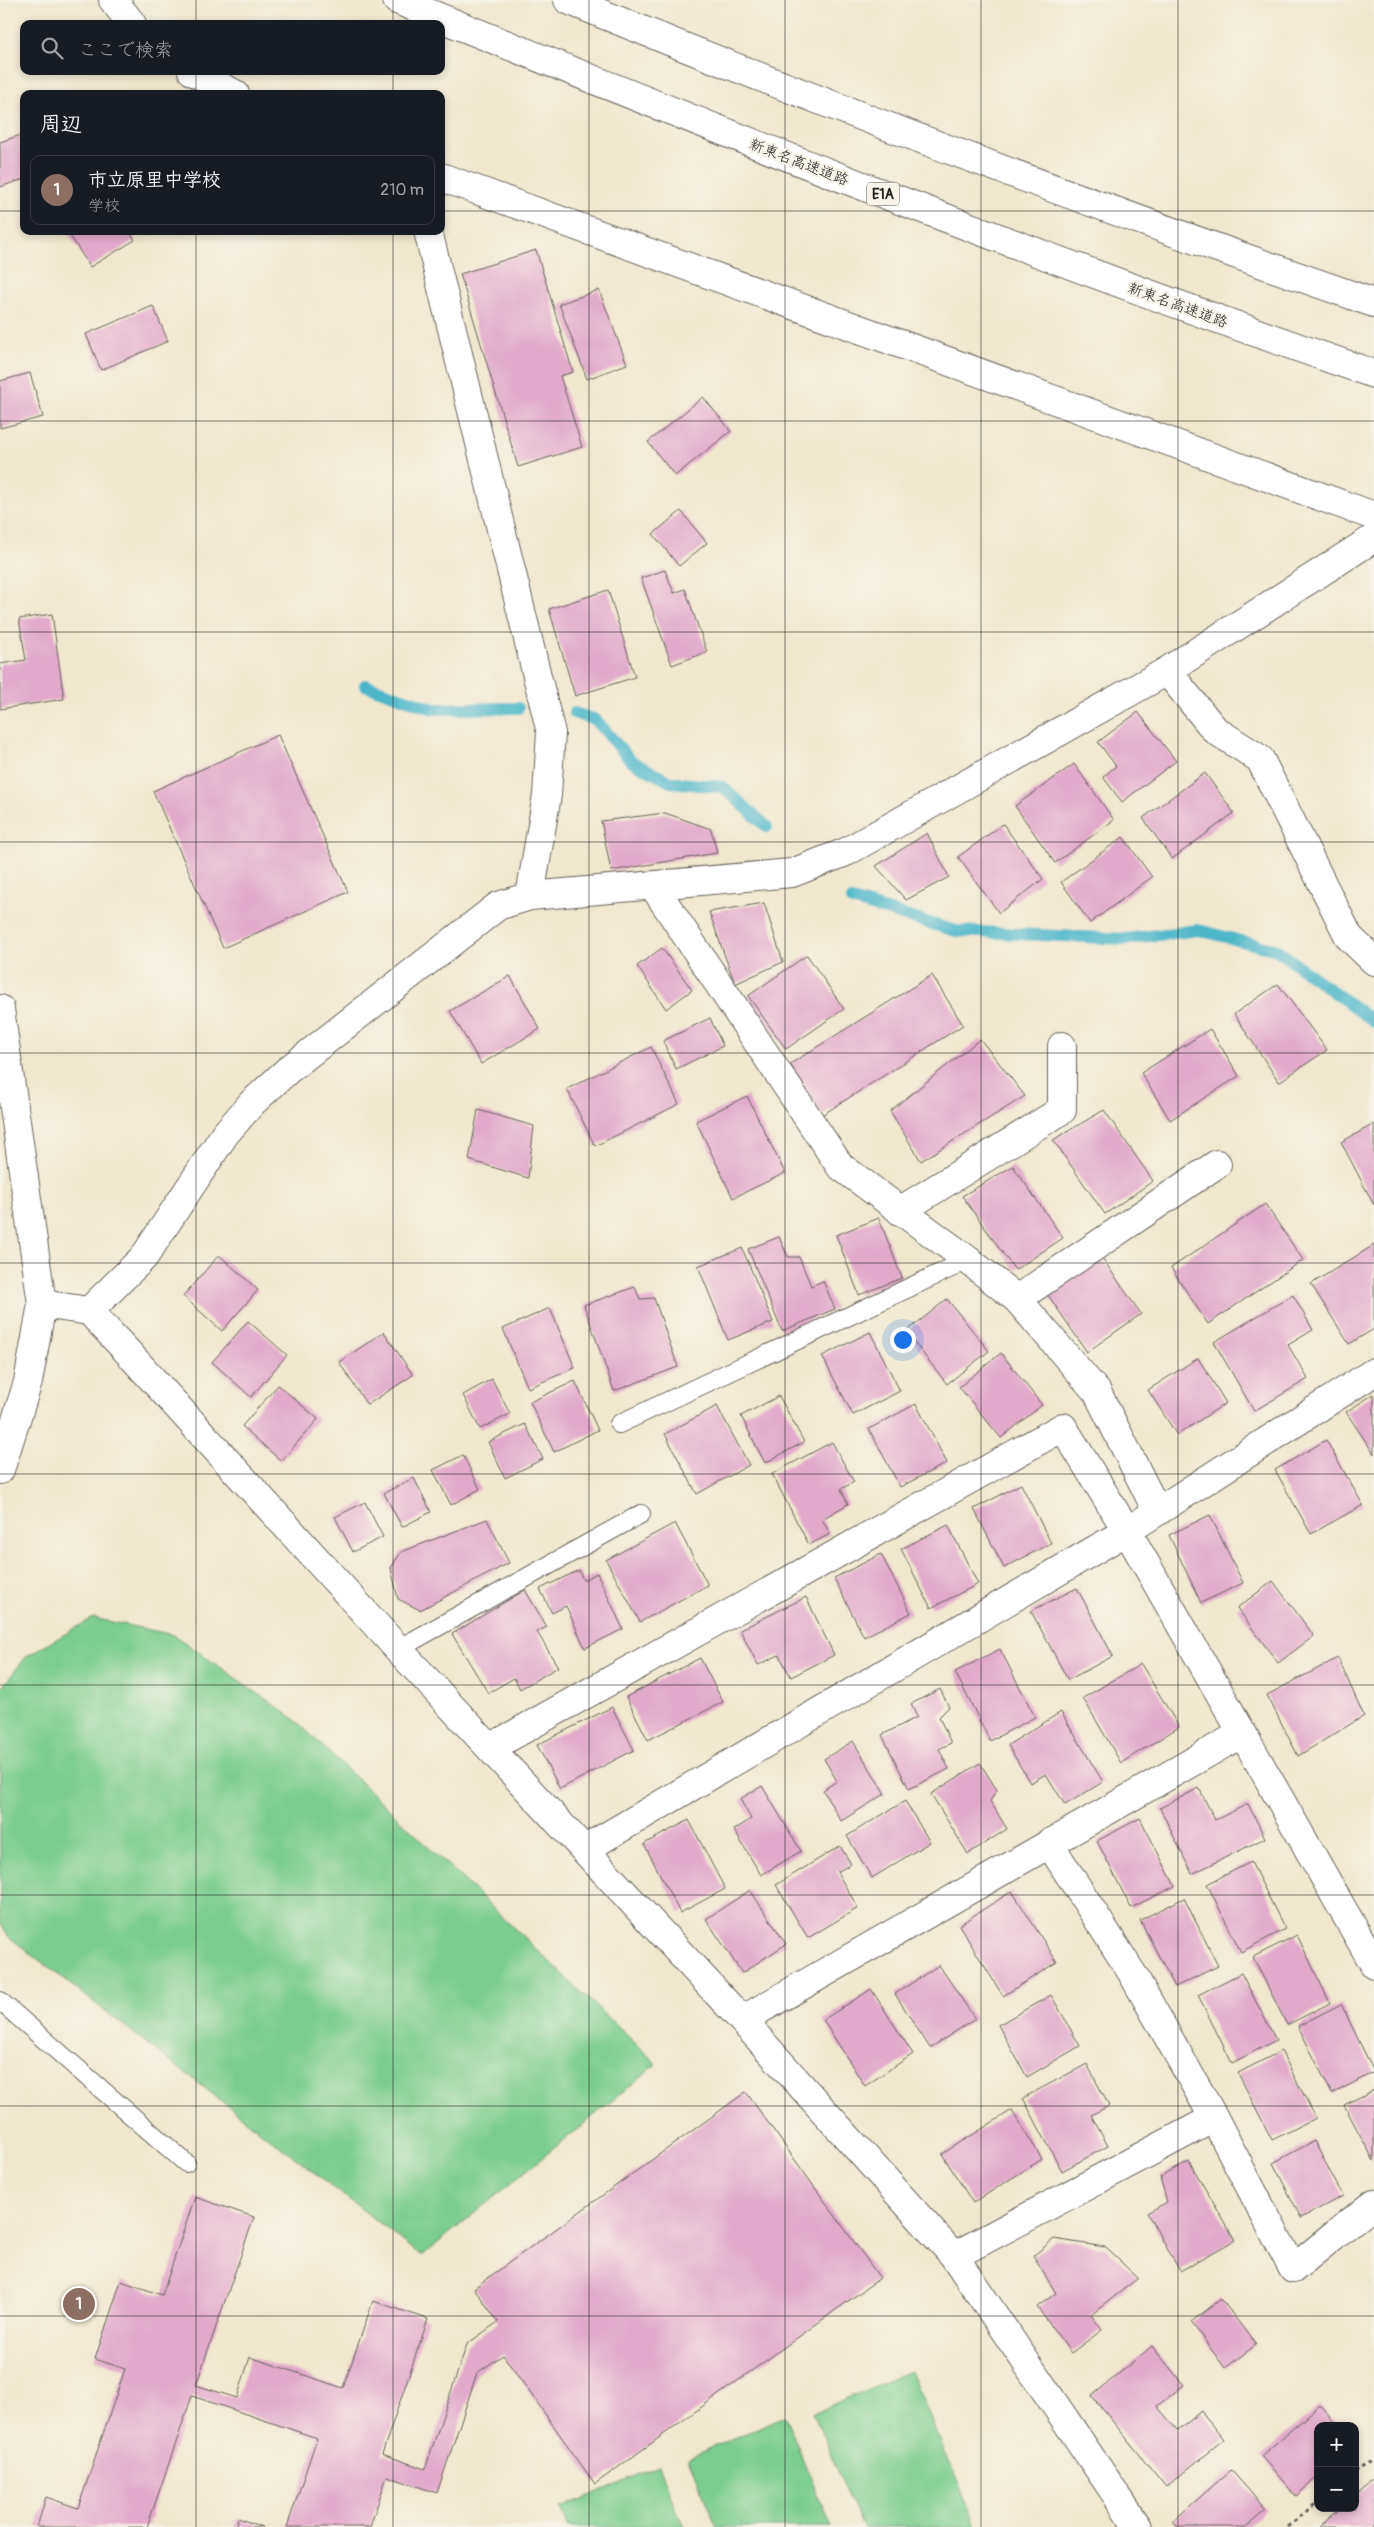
<!DOCTYPE html>
<html lang="ja">
<head>
<meta charset="utf-8">
<style>
	body { margin:0; font-family:Pangolin,"Klee One",sans-serif; background:#20242c; color:#f1f3f6 }
	.controls { position:absolute; right:15px; bottom:15px; display:grid; overflow:hidden; border-radius:10px; box-shadow:0 2px 8px #0003 }
	.controls button { width:45px; height:45px; display:grid; place-items:center; padding:0; border:0; border-bottom:1px solid #363941; background:#171b24; color:#f1f3f6; font:25px sans-serif }
	.you { position:absolute; left:902px; top:1339px; width:18px; height:18px; margin:-12px; border:4px solid #fff; border-radius:50%; background:#1a73e8; box-shadow:0 0 0 8px #1a73e833 }
	.badge { display:grid; place-items:center; width:32px; height:32px; border-radius:50%; background:#0f766e; color:#fff; font-size:16px; font-weight:700 }
	.pin { position:absolute; translate:-50% -50%; border:2px solid #fff; box-shadow:0 1px 5px #0006 }
	.list { margin:0; padding:0; list-style:none }
	h2 { display:flex; justify-content:space-between; align-items:center; height:65px; margin:0; padding:0 20px; font-size:21px }
	h2 small { font-size:16px; font-weight:400; color:#9ea1a6 }
	.list li { display:grid; grid-template-columns:32px 1fr auto; gap:15px; align-items:center; box-sizing:border-box; height:70px; margin:0 10px 10px; padding:0 10px; border:1px solid #363941; border-radius:10px }
	.list b { display:block; font-size:19px; white-space:nowrap }
	.list p { margin:0; font-size:16px; white-space:nowrap; color:#9ea1a6 }
	.list em { font-size:16px; font-style:normal; color:#9ea1a6 }
	.icon { flex:none; width:28px; height:28px; fill:none; stroke:currentColor; stroke-width:2; stroke-linecap:round; stroke-linejoin:round }
	.map { position:relative; flex:none; width:1374px; height:2527px; overflow:hidden }
	.search { position:absolute; background:#171b24; box-shadow:0 2px 8px #0003; left:20px; top:20px; width:425px; height:55px; display:flex; align-items:center; gap:12px; box-sizing:border-box; padding:0 18px; border-radius:10px; color:#9ea1a6; font-size:19px }
	.panel { position:absolute; background:#171b24; box-shadow:0 2px 8px #0003; left:20px; top:90px; width:425px; height:145px; border-radius:10px }
	.map>svg:first-child { display:block }
	.green { fill:#7acd8f; stroke:#4b7456 }
	.lines { fill:none; stroke-linecap:round; stroke-linejoin:round }
	.stream { stroke:#4db7c9; stroke-width:12 }
	.building { fill:#e2a9cb }
	.lane-casing { stroke:#66635b; stroke-width:20 }
	.street-casing { stroke:#66635b; stroke-width:30 }
	.secondary-casing { stroke:#66635b; stroke-width:30 }
	.highway-casing { stroke:#66635b; stroke-width:30 }
	.path { stroke:#66635b; stroke-width:3; stroke-dasharray:4 4; stroke-linecap:butt }
	.lane { stroke:#fff; stroke-width:18 }
	.street { stroke:#fff; stroke-width:28 }
	.secondary { stroke:#fff; stroke-width:28 }
	.highway { stroke:#fff; stroke-width:28 }
	.grid { fill:none; stroke:#1c1c1c; stroke-width:1; stroke-opacity:0.55 }
	.labels { text-anchor:middle; stroke-width:5; stroke-linejoin:round; paint-order:stroke }
	.shield { fill:#f7f3e8; stroke:#5e5c59; stroke-width:1 }
	.shield-label { font-size:14px; font-weight:bold; fill:#1c1c1c }
	.street-label { font-size:15px; fill:#1c1c1c; stroke:#f7f3e8 }
</style>
</head>
<body>
<div class="map">
<svg width="1374" height="2527" viewBox="0 0 1374 2527">
	<rect width="100%" height="100%" fill="#f7f3e8"/>
	<filter id="ink" filterUnits="userSpaceOnUse"><feTurbulence type="fractalNoise" baseFrequency=".02" numOctaves="2"/><feDisplacementMap in="SourceGraphic" scale="10" xChannelSelector="R" yChannelSelector="G"/><feConvolveMatrix kernelMatrix="1 2 1 2 8 2 1 2 1" color-interpolation-filters="sRGB"/></filter>
	<filter id="wash" filterUnits="userSpaceOnUse"><feTurbulence type="fractalNoise" baseFrequency=".0096" numOctaves="4" result="noise"/><feDisplacementMap in="SourceGraphic" scale="20" xChannelSelector="R" yChannelSelector="G"/><feGaussianBlur stdDeviation="1.12" result="paint"/><feColorMatrix in="noise" values="0 0 0 0 0 0 0 0 0 0 0 0 0 0 0 0 0 1.4 0 .05"/><feComposite in="paint" operator="in"/></filter>
	<g filter="url(#wash)">
		<rect width="100%" height="100%" fill="#f0e7cf"/>
		<g class="green">
			<path d="M93 1618 174 1635 293 1718 657 2064 422 2256 8 1936 0 1923V1689L27 1656Z"/>
			<path d="M910 2371 977 2527H862L813 2413Z"/>
			<path d="M785 2416 832 2527H717L688 2458Z"/>
			<path d="M658 2466 684 2527H569L561 2508Z"/>
		</g>
		<g class="lines">
			<g class="stream">
				<path d="M365 685 434 709 518 708"/>
				<path d="M574 713 596 720 631 761 670 782 723 787 767 827"/>
				<path d="M852 900 956 931 1126 939 1198 930 1277 950 1374 1022"/>
			</g>
		</g>
		<g id="blocks">
			<g class="building">
				<path d="M21 135 24 144V179L0 187V142Z"/>
				<path d="M67 231H129L135 240 90 267Z"/>
				<path d="M536 250 573 372 560 376 582 447 518 467 460 274Z"/>
				<path d="M599 290 627 364 587 379 559 304Z"/>
				<path d="M153 306 168 341 101 370 86 334Z"/>
				<path d="M30 373 43 417 0 428V381Z"/>
				<path d="M703 397 731 431 675 476 648 442Z"/>
				<path d="M681 511 707 543 679 566 653 534Z"/>
				<path d="M665 570 674 593 685 589 707 652 672 665 641 578Z"/>
				<path d="M608 590 635 677 575 696 549 609Z"/>
				<path d="M52 614 64 699 0 709V664L26 660 19 619Z"/>
				<path d="M1138 712 1176 761 1122 802 1103 777 1116 766 1098 742Z"/>
				<path d="M278 735 348 892 223 948 153 791Z"/>
				<path d="M1074 764 1114 820 1055 863 1015 806Z"/>
				<path d="M1205 773 1234 813 1172 859 1143 818Z"/>
				<path d="M665 813 711 829 717 853 611 871 601 821Z"/>
				<path d="M1003 824 1043 879 999 913 958 857Z"/>
				<path d="M927 833 949 877 906 900 876 866Z"/>
				<path d="M1123 837 1152 877 1090 923 1061 882Z"/>
				<path d="M764 903 783 962 735 984 709 912Z"/>
				<path d="M662 948 692 990 666 1009 637 966Z"/>
				<path d="M807 955 844 1009 786 1049 748 996Z"/>
				<path d="M932 975 963 1025 822 1115 790 1064Z"/>
				<path d="M510 976 540 1029 481 1064 450 1011Z"/>
				<path d="M1278 984 1327 1050 1279 1082 1234 1014Z"/>
				<path d="M710 1018 723 1046 676 1069 663 1041Z"/>
				<path d="M1210 1029 1239 1076 1170 1120 1141 1073Z"/>
				<path d="M980 1039 1025 1096 921 1161 890 1111Z"/>
				<path d="M651 1047 679 1104 595 1146 567 1089Z"/>
				<path d="M747 1096 785 1173 733 1198 696 1121Z"/>
				<path d="M478 1110 534 1126 528 1178 469 1160Z"/>
				<path d="M1104 1110 1153 1181 1105 1214 1053 1140Z"/>
				<path d="M1374 1124V1205L1341 1142Z"/>
				<path d="M1013 1166 1063 1238 1015 1270 962 1196Z"/>
				<path d="M1265 1204 1303 1260 1208 1324 1171 1268Z"/>
				<path d="M879 1218 902 1278 859 1295 836 1235Z"/>
				<path d="M779 1237 788 1257H799L811 1286 823 1281 835 1309 782 1331 748 1249Z"/>
				<path d="M1374 1245V1329L1349 1344 1311 1284Z"/>
				<path d="M742 1248 773 1322 728 1340 698 1266Z"/>
				<path d="M219 1255 258 1290 222 1331 183 1296Z"/>
				<path d="M1102 1258 1141 1314 1087 1352 1048 1295Z"/>
				<path d="M635 1287 640 1299 654 1298 678 1367 614 1391 584 1305Z"/>
				<path d="M1293 1295 1313 1330 1288 1345 1308 1379 1254 1411 1214 1342Z"/>
				<path d="M947 1299 989 1351 947 1384 906 1332Z"/>
				<path d="M550 1308 575 1368 528 1388 503 1329Z"/>
				<path d="M248 1321 287 1355 251 1397 212 1362Z"/>
				<path d="M384 1332 413 1375 367 1405 339 1362Z"/>
				<path d="M870 1332 900 1391 853 1415 822 1356Z"/>
				<path d="M1001 1353 1042 1405 1001 1438 959 1387Z"/>
				<path d="M1198 1358 1226 1403 1177 1435 1148 1390Z"/>
				<path d="M492 1379 510 1414 480 1429 463 1395Z"/>
				<path d="M575 1381 598 1430 554 1452 530 1402Z"/>
				<path d="M278 1385 318 1419 281 1461 242 1426Z"/>
				<path d="M1374 1394V1454L1346 1412Z"/>
				<path d="M779 1396 804 1442 765 1463 741 1416Z"/>
				<path d="M916 1404 947 1463 900 1487 869 1429Z"/>
				<path d="M717 1406 749 1465 697 1494 665 1434Z"/>
				<path d="M525 1424 543 1459 505 1478 488 1442Z"/>
				<path d="M1326 1440 1363 1505 1311 1534 1275 1470Z"/>
				<path d="M832 1442 854 1482 841 1489 848 1504 822 1519 830 1534 809 1545 772 1474Z"/>
				<path d="M463 1455 480 1489 451 1505 433 1470Z"/>
				<path d="M414 1478 431 1512 402 1527 384 1493Z"/>
				<path d="M1021 1484 1051 1543 1004 1568 974 1509Z"/>
				<path d="M365 1502 383 1537 353 1552 335 1517Z"/>
				<path d="M1210 1515 1243 1583 1201 1603 1169 1535Z"/>
				<path d="M487 1519 509 1563 420 1610 398 1599 391 1568 401 1552Z"/>
				<path d="M675 1523 708 1585 640 1622 606 1560Z"/>
				<path d="M948 1525 978 1584 931 1608 901 1549Z"/>
				<path d="M881 1554 911 1613 864 1637 834 1578Z"/>
				<path d="M579 1570 583 1580 597 1573 623 1629 585 1648 566 1606 552 1613 540 1589Z"/>
				<path d="M1273 1581 1314 1636 1278 1663 1237 1608Z"/>
				<path d="M1077 1588 1113 1656 1068 1680 1031 1611Z"/>
				<path d="M525 1590 547 1627 537 1632 558 1667 520 1689 514 1678 488 1693 452 1634Z"/>
				<path d="M806 1597 834 1655 791 1677 779 1655 758 1665 740 1630Z"/>
				<path d="M1000 1649 1035 1717 990 1741 955 1672Z"/>
				<path d="M700 1658 723 1702 648 1740 626 1697Z"/>
				<path d="M1338 1658 1364 1716 1298 1756 1267 1695Z"/>
				<path d="M1141 1664 1179 1727 1121 1763 1083 1698Z"/>
				<path d="M940 1689 949 1707 939 1717 951 1743 939 1749 949 1769 909 1789 882 1735 917 1717 911 1704Z"/>
				<path d="M612 1707 634 1750 560 1789 537 1745Z"/>
				<path d="M1061 1712 1103 1782 1065 1805 1046 1774 1030 1783 1008 1745Z"/>
				<path d="M853 1741 885 1794 841 1821 823 1790 837 1781 824 1759Z"/>
				<path d="M980 1763 997 1790 990 1801 1007 1829 968 1854 931 1794Z"/>
				<path d="M762 1786 801 1851 761 1875 734 1830 751 1819 740 1799Z"/>
				<path d="M1199 1788 1215 1820 1248 1804 1265 1838 1192 1874 1160 1808Z"/>
				<path d="M905 1801 930 1842 872 1878 847 1836Z"/>
				<path d="M1140 1818 1175 1886 1131 1908 1097 1841Z"/>
				<path d="M689 1820 725 1889 680 1913 644 1844Z"/>
				<path d="M840 1846 851 1864 837 1872 858 1908 808 1938 776 1885Z"/>
				<path d="M1251 1862 1285 1929 1241 1952 1207 1884Z"/>
				<path d="M750 1890 786 1944 742 1973 706 1919Z"/>
				<path d="M1012 1891 1057 1962 1003 1996 959 1925Z"/>
				<path d="M1184 1898 1218 1966 1175 1987 1140 1920Z"/>
				<path d="M1297 1935 1330 2003 1287 2025 1253 1957Z"/>
				<path d="M939 1965 975 2019 930 2048 895 1994Z"/>
				<path d="M1241 1973 1276 2040 1232 2063 1198 1995Z"/>
				<path d="M871 1989 913 2054 865 2086 823 2020Z"/>
				<path d="M1051 1995 1080 2046 1027 2077 998 2025Z"/>
				<path d="M1341 2004 1374 2072 1332 2094 1298 2026Z"/>
				<path d="M1281 2051 1316 2118 1272 2140 1238 2073Z"/>
				<path d="M1087 2064 1109 2106 1091 2115 1108 2146 1062 2171 1023 2098Z"/>
				<path d="M1374 2090V2161L1344 2105Z"/>
				<path d="M746 2092 880 2278 595 2484 503 2355 477 2373 437 2493 387 2476 370 2527H287L317 2438 192 2396 147 2527H37L46 2497 78 2508 125 2369 95 2359 121 2281 162 2295 195 2197 254 2217 196 2385 237 2398 250 2357 343 2388 373 2301 428 2319 382 2454 425 2469 467 2344 498 2322 474 2288Z"/>
				<path d="M1012 2110 1042 2159 973 2203 942 2154Z"/>
				<path d="M1314 2141 1343 2196 1301 2218 1273 2163Z"/>
				<path d="M1189 2161 1235 2240 1180 2271 1147 2213 1167 2202 1160 2177Z"/>
				<path d="M1054 2239 1105 2247 1138 2278 1091 2315 1102 2330 1071 2353 1037 2307 1056 2293 1033 2256Z"/>
				<path d="M1221 2299 1256 2345 1225 2368 1191 2322Z"/>
				<path d="M1152 2346 1184 2385 1157 2406 1177 2430 1201 2411 1224 2439 1166 2487 1092 2396Z"/>
				<path d="M1320 2405 1338 2426H1318V2477L1296 2496 1261 2456Z"/>
				<path d="M1231 2470 1266 2510 1246 2527H1178L1173 2521Z"/>
				<path d="M1372 2481 1374 2483V2527H1319L1341 2508H1355V2496Z"/>
				<path d="M238 2518 262 2527H235Z"/>
			</g>
		</g>
	</g>
	<g filter="url(#ink)">
		<use href="#blocks" fill-opacity="0" stroke="#66635b" stroke-width="1"/>
		<g class="lines">
			<g class="lane-casing">
				<g id="lane">
					<path d="M619 1424 968 1260"/>
					<path d="M398 1649 641 1514"/>
					<path d="M0 2001 186 2163"/>
				</g>
			</g>
			<g class="street-casing">
				<g id="street">
					<path d="M113 0 132 24"/>
					<path d="M192 71 235 94"/>
					<path d="M441 177 1374 516"/>
					<path d="M428 231 551 733 547 795 530 896"/>
					<path d="M1167 671 1215 730 1260 759 1349 937 1374 961"/>
					<path d="M654 887 840 1166 968 1260 1017 1299 1097 1392 1157 1511"/>
					<path d="M900 1211 1062 1110V1046"/>
					<path d="M1017 1299 1217 1164"/>
					<path d="M89 1311 144 1257 225 1134 252 1103 288 1070 498 906 530 896 792 873 846 852 1167 671 1374 538"/>
					<path d="M490 1748 1063 1427 1127 1531 1374 1964"/>
					<path d="M1049 1843 1132 1973 1214 2118 1293 2269 1374 2203"/>
					<path d="M585 1849 1127 1531 1374 1372"/>
					<path d="M742 2020 1241 1734"/>
					<path d="M954 2256 1214 2118"/>
				</g>
			</g>
			<g class="secondary-casing">
				<g id="secondary">
					<path d="M0 1009 42 1304 28 1382 0 1470"/>
					<path d="M42 1304 89 1311 124 1348 398 1649 742 2020 954 2256 1138 2527"/>
				</g>
			</g>
			<g class="highway-casing">
				<g id="highway">
					<path d="M397 0C720 132 1044 260 1374 374"/>
					<path d="M568 0C834 109 1103 209 1374 303"/>
				</g>
			</g>
			<g class="path">
				<path d="M1355 2473 1374 2458"/>
				<path d="M1287 2527 1318 2502"/>
			</g>
			<use href="#lane" class="lane"/>
			<use href="#street" class="street"/>
			<use href="#secondary" class="secondary"/>
			<use href="#highway" class="highway"/>
		</g>
	</g>
	<path class="grid" d="M196 0V24M393 0V24M589 0V2527M785 0V2527M981 0V2527M1178 0V2527M196 71V94M393 71V94M0 211H24M441 211H1374M196 231V2527M393 231V2527M0 421H1374M0 632H1374M0 842H1374M0 1053H1374M0 1263H1374M0 1474H1374M0 1685H1374M0 1895H1374M0 2106H1374M0 2316H1374"/>
	<g class="labels">
		<rect class="shield" x="867" y="182.5" width="32" height="23" rx="4"/>
		<g class="shield-label">
			<text x="883" y="199">E1A</text>
		</g>
		<g class="street-label">
			<text transform="translate(799 162) rotate(21)" y="5">新東名高速道路</text>
			<text transform="translate(1178 305) rotate(20)" y="5">新東名高速道路</text>
		</g>
	</g>
</svg>
<div class="controls">
<button>+</button>
<button>−</button>
</div>
<div class="you"></div>
<div class="pin badge" style="left:79px;top:2304px;background:#8d6e63">1</div>
<div class="search"><svg class="icon" aria-label="search" viewBox="0 0 24 24"><circle cx="10" cy="10" r="6"/><path d="M15 15l6 6"/></svg>ここで検索</div>
<section class="panel">
<h2>周辺<small></small></h2>
<ul class="list">
<li><span class="badge" style="background:#8d6e63">1</span><div><b>市立原里中学校</b><p>学校</p></div><em>210 m</em></li>
</ul>
</section>
</div>
</body>
</html>
